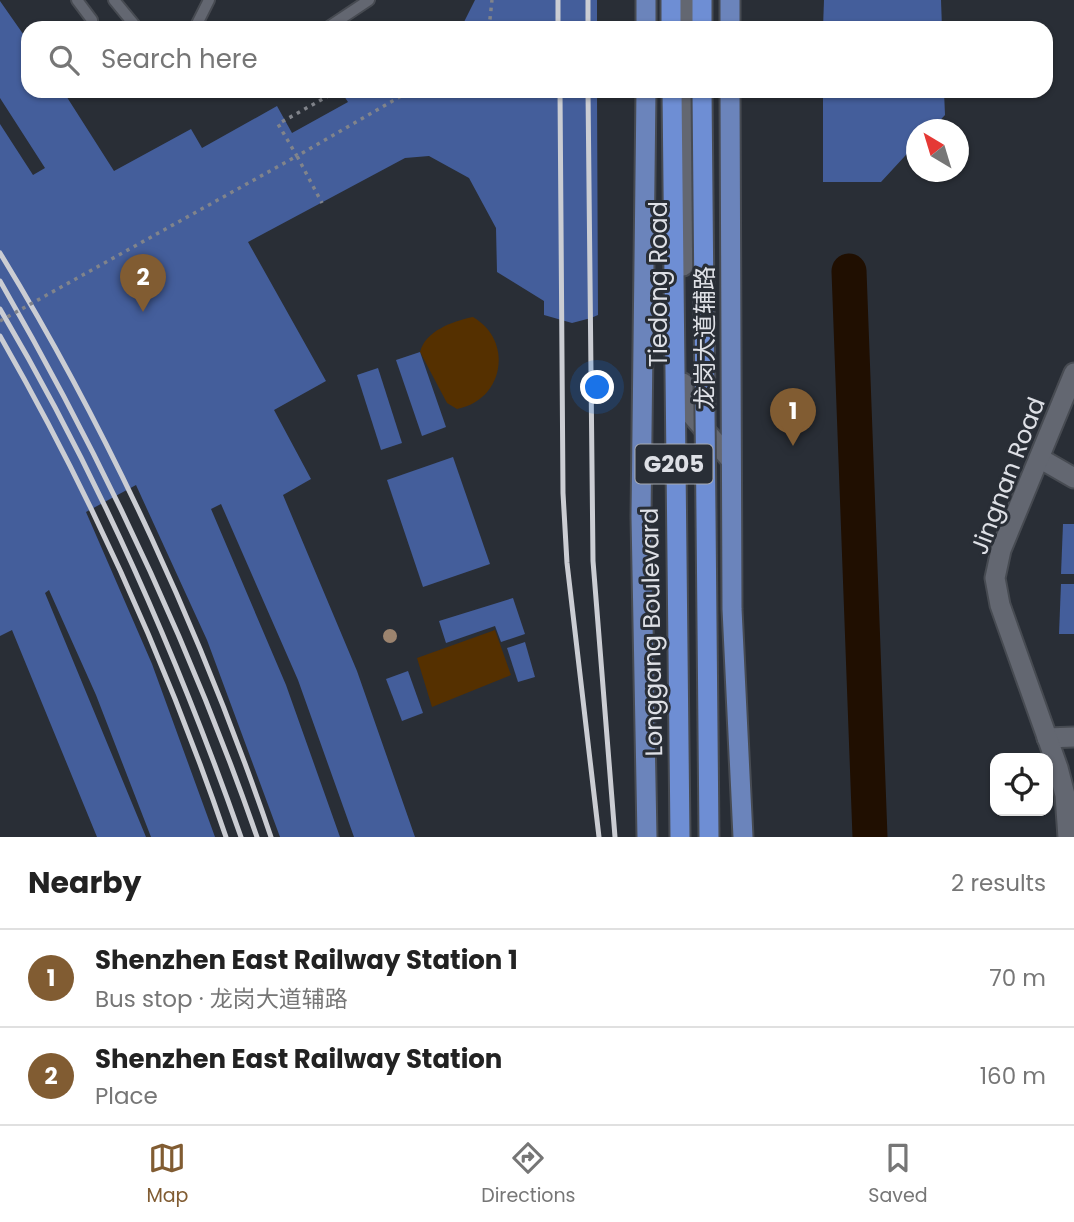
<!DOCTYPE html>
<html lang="en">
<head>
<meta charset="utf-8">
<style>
	body { margin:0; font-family:Poppins,"Noto Sans SC",sans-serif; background:#f2f2f2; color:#222 }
	.controls { position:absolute; right:21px; bottom:21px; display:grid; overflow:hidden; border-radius:14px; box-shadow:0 2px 5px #0004 }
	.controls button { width:63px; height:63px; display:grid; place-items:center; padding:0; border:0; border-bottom:2px solid #e0e0e0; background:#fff; color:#222; font:35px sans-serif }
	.compass { position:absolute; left:906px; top:119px; width:63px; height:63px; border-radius:50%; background:#fff; box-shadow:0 2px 5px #0004; rotate:322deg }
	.you { position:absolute; left:598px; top:388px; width:24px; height:24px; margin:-18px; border:5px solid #fff; border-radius:50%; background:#1a73e8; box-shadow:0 0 0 10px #1a73e833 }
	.badge { display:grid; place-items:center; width:46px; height:46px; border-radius:50%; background:#815c32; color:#fff; font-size:23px; font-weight:700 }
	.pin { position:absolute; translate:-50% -58px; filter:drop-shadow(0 2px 4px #0008) }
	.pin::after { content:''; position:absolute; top:37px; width:24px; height:21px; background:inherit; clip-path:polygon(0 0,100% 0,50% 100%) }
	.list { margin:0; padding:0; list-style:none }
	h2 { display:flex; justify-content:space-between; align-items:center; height:91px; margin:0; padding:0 28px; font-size:30px }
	h2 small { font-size:23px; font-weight:400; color:#767676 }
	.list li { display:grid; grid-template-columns:46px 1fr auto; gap:21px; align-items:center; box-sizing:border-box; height:98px; padding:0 28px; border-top:2px solid #e0e0e0 }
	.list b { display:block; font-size:26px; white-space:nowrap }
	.list p { margin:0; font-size:23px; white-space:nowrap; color:#767676 }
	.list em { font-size:23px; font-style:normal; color:#767676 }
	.icon { flex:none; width:38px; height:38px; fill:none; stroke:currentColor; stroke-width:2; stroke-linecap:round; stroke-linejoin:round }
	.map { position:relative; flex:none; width:1074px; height:837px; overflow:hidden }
	.search { position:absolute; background:#fff; box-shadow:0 2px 5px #0004; left:21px; right:21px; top:21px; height:77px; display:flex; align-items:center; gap:18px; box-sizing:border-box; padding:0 24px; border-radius:21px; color:#767676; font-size:26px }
	.sheet { height:287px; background:#fff }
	nav { display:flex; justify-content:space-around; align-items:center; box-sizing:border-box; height:98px; border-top:2px solid #e0e0e0; background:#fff; font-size:19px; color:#767676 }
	nav a { display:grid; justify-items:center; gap:4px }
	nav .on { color:#815c32 }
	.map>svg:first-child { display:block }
	.green { fill:#553000 }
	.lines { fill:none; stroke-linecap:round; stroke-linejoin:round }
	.river { stroke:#200f01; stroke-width:35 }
	.building { fill:#445e9b }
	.service-casing { stroke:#474b52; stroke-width:14 }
	.minor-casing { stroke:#474b52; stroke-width:23 }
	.tertiary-casing { stroke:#474b52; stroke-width:23 }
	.secondary-casing { stroke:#474b52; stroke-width:23 }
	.primary-casing { stroke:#474b52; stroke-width:23 }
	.trunk-casing { stroke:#474b52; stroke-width:23 }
	.path { stroke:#81848b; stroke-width:3.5; stroke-dasharray:3.5 5; stroke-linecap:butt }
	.service { stroke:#636771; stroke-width:10 }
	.minor { stroke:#636771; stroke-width:19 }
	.tertiary { stroke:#636771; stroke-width:19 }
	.secondary { stroke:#636771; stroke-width:19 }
	.primary { stroke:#6b84bb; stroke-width:19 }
	.trunk { stroke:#6e8ed4; stroke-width:19 }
	.rail { stroke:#cbcdd3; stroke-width:5 }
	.trunk-bridge-casing { stroke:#474b52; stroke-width:23; stroke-linecap:butt }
	.path-bridge { stroke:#81848b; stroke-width:3.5; stroke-dasharray:3.5 5; stroke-linecap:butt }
	.trunk-bridge { stroke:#6e8ed4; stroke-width:19 }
	.tree { fill:#9c846f }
	.labels { text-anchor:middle; stroke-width:6; stroke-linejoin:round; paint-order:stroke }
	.shield { fill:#292e36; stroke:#a8abb1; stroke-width:2 }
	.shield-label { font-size:23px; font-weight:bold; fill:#dee0e6 }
	.street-label { font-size:24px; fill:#dee0e6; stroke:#292e36 }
</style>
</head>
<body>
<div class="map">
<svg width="1074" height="837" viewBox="0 0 1074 837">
	<rect width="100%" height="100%" fill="#292e36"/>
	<g class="green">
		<path d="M473 317C514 341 504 400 457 409L447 403 420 352C425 331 453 321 473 317Z"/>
		<path d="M495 630 511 675 432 707 417 658Z"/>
	</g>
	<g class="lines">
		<path class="river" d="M849 271 870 837"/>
	</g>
	<g class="building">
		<path d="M475 0H597V28H461Z"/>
		<path d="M824 0H941L942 28H823Z"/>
		<path d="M0 1 28 41V91H63L114 171 191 129 202 148 277 106 292 133 348 102 344 96 353 91H597L598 315 591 318 572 323 544 315V301L497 272 496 228 469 178 429 156 405 158 248 242 326 381 274 410 311 479 283 495 357 671 415 837H354L298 680 221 504 211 509 286 685 340 837H280L207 640 136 485 86 512 152 664 215 837H151L96 695 49 590 45 593 146 837H97L12 630 0 636V124L33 175 45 168 0 98Z"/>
		<path d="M823 91H944L945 115 931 130H916V144L881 182H823Z"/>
		<path d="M420 352 446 427 422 436 396 360Z"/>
		<path d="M378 368 402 443 381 450 357 375Z"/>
		<path d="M453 457 490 564 423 587 387 480Z"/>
		<path d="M1063 524H1074V574H1061Z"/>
		<path d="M1061 584H1074V634H1059Z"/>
		<path d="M513 598 525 634 501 642 495 626 446 643 439 621Z"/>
		<path d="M525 642 535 677 518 682 507 648Z"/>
		<path d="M408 671 423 713 402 721 386 679Z"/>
	</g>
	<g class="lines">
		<g class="service-casing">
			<g id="service">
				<path d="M77 0 92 20"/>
				<path d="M114 0 137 28"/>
				<path d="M195 28 209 0"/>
				<path d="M327 28 369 0"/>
			</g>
		</g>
		<g class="minor-casing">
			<path id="minor" d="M1047 738 1074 737"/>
		</g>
		<g class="tertiary-casing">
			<g id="tertiary">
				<path d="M1041 459 1074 478"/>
				<path d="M1068 837 1065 795 1058 768 1000 605 995 578 1001 550 1074 373"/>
			</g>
		</g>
		<g class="secondary-casing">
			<g id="secondary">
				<path d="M685 28 686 0"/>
				<path d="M683 266 684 91"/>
				<path d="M683 383V405L730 459"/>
			</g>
		</g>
		<g class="primary-casing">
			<g id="primary">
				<path d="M646 28V0"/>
				<path d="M730 28V0"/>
				<path d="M646 91 641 517 647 837"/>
				<path d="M730 91 732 609 743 837"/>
			</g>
		</g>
		<g class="trunk-casing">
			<g id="trunk">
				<path d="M671 0V28"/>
				<path d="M702 0V28"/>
				<path d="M672 91 680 837"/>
			</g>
		</g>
		<g class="path">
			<path d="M489 28 492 0"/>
			<path d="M337 91 278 124 297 156 410 91"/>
		</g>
		<use href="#service" class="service"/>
		<use href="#minor" class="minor"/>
		<use href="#tertiary" class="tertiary"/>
		<use href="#secondary" class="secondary"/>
		<use href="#primary" class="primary"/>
		<use href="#trunk" class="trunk"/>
		<g class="rail">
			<path d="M558 0V28"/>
			<path d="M588 0V28"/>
			<path d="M560 91 563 493 567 563 599 837"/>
			<path d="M588 91 593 561 615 837"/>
			<path d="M0 253C110 433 203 637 271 837"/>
			<path d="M0 281C102 458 190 644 257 837"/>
			<path d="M0 309C98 475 177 655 241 837"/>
			<path d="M0 336C91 495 167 664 226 837"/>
		</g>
		<g class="trunk-bridge-casing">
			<path id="trunk-bridge" d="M702 91 709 837"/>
		</g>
		<path class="path-bridge" d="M0 321 297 156 322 203"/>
		<use href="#trunk-bridge" class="trunk-bridge"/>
	</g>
	<circle class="tree" cx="390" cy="636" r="7"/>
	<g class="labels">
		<rect class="shield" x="635.5" y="444.5" width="77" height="39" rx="5"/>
		<g class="shield-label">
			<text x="674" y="472">G205</text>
		</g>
		<g class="street-label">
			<text transform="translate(659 284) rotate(-90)" y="8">Tiedong Road</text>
			<text transform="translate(705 338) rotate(-90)" y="8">龙岗大道辅路</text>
			<text transform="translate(1008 476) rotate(-69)" y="8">Jingnan Road</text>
			<text transform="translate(652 632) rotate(-91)" y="8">Longgang Boulevard</text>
		</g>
	</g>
</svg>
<div class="controls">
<button><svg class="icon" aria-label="locate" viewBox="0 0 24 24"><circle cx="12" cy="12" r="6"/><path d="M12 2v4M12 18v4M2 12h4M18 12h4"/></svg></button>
</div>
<svg class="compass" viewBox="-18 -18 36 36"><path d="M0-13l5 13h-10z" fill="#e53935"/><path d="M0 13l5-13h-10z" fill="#767676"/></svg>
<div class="you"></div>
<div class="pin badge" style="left:793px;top:446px">1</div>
<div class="pin badge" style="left:143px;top:312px">2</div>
<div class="search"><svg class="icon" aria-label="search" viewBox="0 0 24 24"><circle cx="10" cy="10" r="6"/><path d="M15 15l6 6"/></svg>Search here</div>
</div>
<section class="sheet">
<h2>Nearby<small>2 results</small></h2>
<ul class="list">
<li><span class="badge">1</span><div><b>Shenzhen East Railway Station 1</b><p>Bus stop · 龙岗大道辅路</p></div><em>70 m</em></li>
<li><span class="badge">2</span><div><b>Shenzhen East Railway Station</b><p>Place</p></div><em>160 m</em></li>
</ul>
</section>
<nav>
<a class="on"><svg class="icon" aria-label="map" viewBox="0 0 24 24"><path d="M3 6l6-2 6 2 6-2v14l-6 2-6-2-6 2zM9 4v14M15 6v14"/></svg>Map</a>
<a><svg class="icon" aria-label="directions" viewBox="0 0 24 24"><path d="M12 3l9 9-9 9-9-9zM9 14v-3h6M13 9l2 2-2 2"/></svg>Directions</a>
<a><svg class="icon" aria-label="saved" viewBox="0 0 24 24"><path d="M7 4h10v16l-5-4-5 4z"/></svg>Saved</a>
</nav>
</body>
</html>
